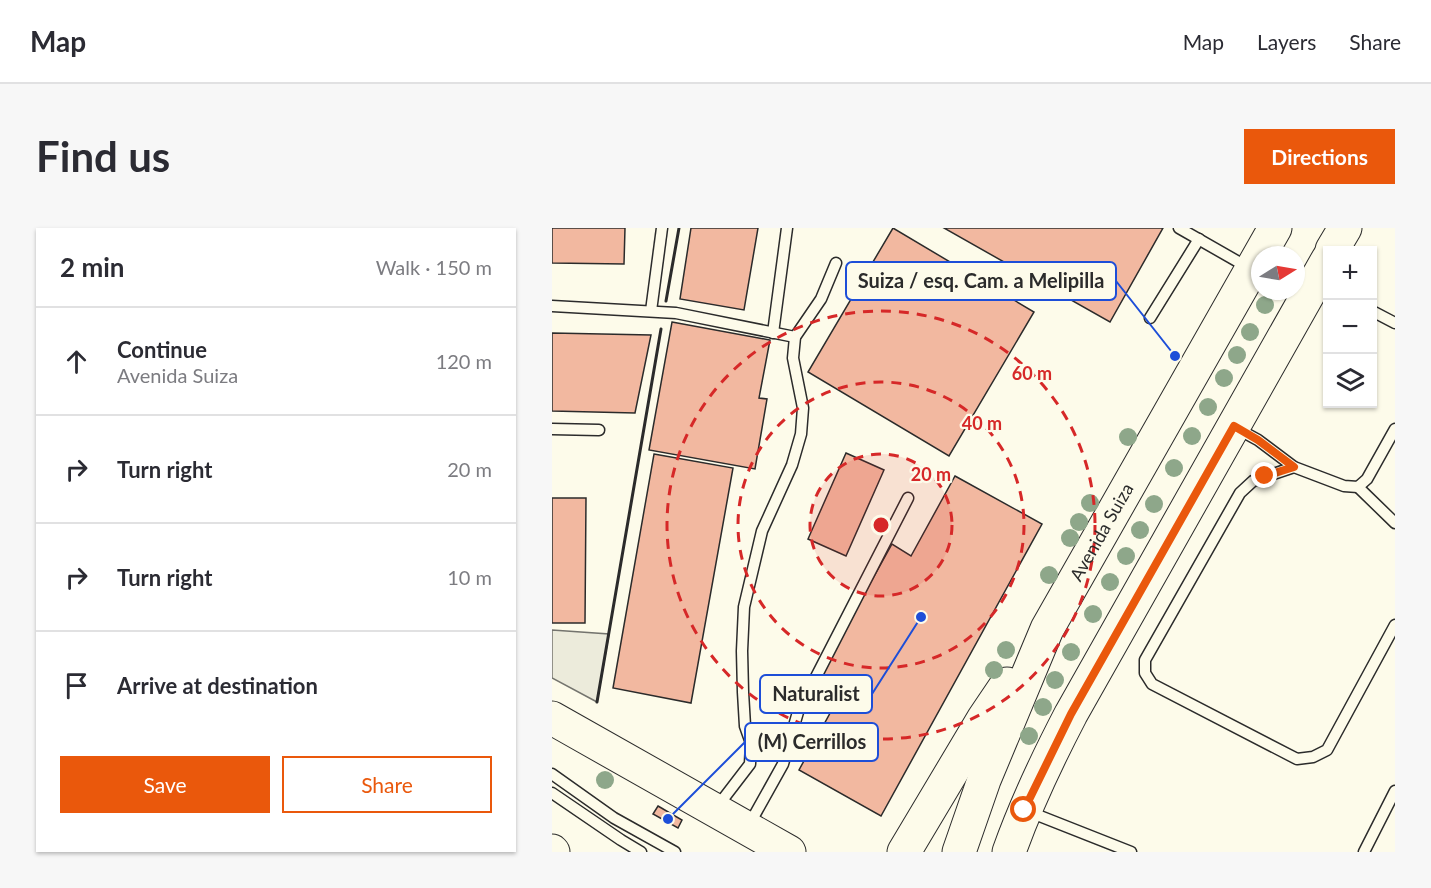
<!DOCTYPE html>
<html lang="en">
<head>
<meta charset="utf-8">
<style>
	body { margin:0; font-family:Lato,sans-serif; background:#f7f7f7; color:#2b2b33 }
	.controls { position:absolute; right:18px; top:18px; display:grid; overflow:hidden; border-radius:0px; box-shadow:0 2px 4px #0004 }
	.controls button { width:54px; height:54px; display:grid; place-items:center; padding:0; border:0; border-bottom:2px solid #e1e1e2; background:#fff; color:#2b2b33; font:30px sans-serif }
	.compass { position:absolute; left:699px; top:18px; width:54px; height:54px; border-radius:50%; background:#fff; box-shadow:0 2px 4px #0004; rotate:79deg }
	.stop { position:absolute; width:18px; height:18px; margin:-14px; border:4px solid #ea580c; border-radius:50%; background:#fff }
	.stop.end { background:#ea580c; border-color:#fff; box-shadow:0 2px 6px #0008 }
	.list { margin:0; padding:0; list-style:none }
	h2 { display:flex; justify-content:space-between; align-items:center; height:78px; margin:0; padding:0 24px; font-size:26px }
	h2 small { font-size:20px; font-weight:400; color:#7c7c81 }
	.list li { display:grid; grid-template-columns:39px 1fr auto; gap:18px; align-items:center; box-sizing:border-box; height:108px; padding:0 24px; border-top:2px solid #e1e1e2 }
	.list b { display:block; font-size:22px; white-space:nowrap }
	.list p { margin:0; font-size:20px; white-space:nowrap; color:#7c7c81 }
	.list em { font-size:20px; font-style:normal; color:#7c7c81 }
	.actions { display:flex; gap:12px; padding:18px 24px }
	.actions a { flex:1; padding:14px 0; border:2px solid #ea580c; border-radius:0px; text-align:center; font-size:21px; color:#ea580c }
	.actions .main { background:#ea580c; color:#fff }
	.icon { flex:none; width:33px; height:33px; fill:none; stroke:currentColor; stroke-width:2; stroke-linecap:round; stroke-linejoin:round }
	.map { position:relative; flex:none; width:843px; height:624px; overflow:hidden; border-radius:0px }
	header { display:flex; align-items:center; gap:36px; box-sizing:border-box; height:84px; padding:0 30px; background:#fff; border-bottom:2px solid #e1e1e2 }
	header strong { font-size:28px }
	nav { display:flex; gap:33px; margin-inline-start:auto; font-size:21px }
	.intro { display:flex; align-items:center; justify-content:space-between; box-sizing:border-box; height:144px; padding:0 36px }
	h1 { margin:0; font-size:42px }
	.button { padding:15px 27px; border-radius:0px; background:#ea580c; color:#fff; font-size:21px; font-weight:700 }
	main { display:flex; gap:36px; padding:0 36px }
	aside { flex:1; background:#fff; border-radius:0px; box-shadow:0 2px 4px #0004 }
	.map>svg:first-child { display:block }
	.green { fill:#ecebdb; stroke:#74746e; stroke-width:1.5 }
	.building { fill:#f2b8a0; stroke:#2b2b2b; stroke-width:1.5 }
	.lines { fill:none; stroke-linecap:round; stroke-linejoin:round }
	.service-casing { stroke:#2b2b2b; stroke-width:13 }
	.primary-casing { stroke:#2b2b2b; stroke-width:35 }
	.service { stroke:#fdfbea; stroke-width:10 }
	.primary { stroke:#fdfbea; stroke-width:33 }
	.wall { stroke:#2b2b2b; stroke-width:3 }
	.tree { fill:#8ea78a }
	.route { stroke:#ea580c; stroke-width:8 }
	.ring { fill:none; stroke:#d62828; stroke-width:3; stroke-dasharray:10 8 }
	.labels { text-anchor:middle; stroke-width:4.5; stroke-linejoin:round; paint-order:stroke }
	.street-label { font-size:18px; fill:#2b2b2b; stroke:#fdfbea }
	.centre { fill:#d62828; stroke:#fdfbea; stroke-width:3 }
	.ring-label { font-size:18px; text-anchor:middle; font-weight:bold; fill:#d62828; stroke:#fdfbea; stroke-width:4.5; stroke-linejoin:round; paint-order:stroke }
	.leader { fill:none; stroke:#1d4ed8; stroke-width:2 }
	.callout-dot { fill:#1d4ed8; stroke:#fdfbea; stroke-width:2 }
	.callout { fill:#fdfbea; stroke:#1d4ed8; stroke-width:2 }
	.callout-label { font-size:20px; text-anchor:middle; font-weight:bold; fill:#2b2b2b }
</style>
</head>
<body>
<header>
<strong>Map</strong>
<nav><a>Map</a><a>Layers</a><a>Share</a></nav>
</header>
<div class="intro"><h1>Find us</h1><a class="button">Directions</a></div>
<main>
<aside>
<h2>2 min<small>Walk · 150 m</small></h2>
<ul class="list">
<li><svg class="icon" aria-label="ahead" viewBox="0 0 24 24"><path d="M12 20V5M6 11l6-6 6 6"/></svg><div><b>Continue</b><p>Avenida Suiza</p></div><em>120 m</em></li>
<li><svg class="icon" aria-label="right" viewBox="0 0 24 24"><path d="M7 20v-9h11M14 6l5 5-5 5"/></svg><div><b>Turn right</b></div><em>20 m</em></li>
<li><svg class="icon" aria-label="right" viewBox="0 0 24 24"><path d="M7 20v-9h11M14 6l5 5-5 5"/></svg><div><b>Turn right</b></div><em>10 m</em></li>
<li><svg class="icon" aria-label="arrive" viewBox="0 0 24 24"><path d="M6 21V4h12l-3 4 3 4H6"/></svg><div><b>Arrive at destination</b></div></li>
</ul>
<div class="actions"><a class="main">Save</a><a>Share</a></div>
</aside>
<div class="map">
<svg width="843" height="624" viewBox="0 0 843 624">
	<rect width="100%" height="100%" fill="#fdfbea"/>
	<path class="green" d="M0 402 57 406 45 474 0 450Z"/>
	<g class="building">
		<path d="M0 0H73L72 36 0 35Z"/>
		<path d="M139 0H206L192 82 128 71Z"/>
		<path d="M341 0 482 84 397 228 256 144Z"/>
		<path d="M392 0H611L558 94Z"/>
		<path d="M120 94 218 112 207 170 215 171 203 241 97 222Z"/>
		<path d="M0 105 99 107 83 185 0 183Z"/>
		<path d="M294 225 332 242 294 328 256 311Z"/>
		<path d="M102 226 181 240 139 475 61 460Z"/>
		<path d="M403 248 490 296 329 588 247 542 289 465 265 451 340 316 359 328Z"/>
		<path d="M0 270H34L33 395H0Z"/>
		<path d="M106 578 130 592 126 600 101 586Z"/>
	</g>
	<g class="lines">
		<g class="service-casing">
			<g id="service">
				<path d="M627 0 697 40"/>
				<path d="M0 78 124 85 243 109"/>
				<path d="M99 83 110 0"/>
				<path d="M820 83 843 95"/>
				<path d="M598 90 647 11"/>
				<path d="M221 105 235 0"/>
				<path d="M684 200 706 212 742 239 792 258 806 259 815 251 843 201"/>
				<path d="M0 201 47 202"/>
				<path d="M742 239 701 253 688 265 593 432V445L600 456 745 531 761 529 775 522 843 397"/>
				<path d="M806 259 843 295"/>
				<path d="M0 546 62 590 123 624"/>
				<path d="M0 565 69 612 89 624"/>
				<path d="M165 579 198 536 199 515 193 498 191 464 190 423 192 379 210 303 240 237 249 206 251 180 241 130 243 109 269 71 284 35"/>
				<path d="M475 583 579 624"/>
				<path d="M197 597 231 536 246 484 356 270"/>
				<path d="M812 624 843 563"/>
			</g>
		</g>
		<g class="primary-casing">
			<g id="primary">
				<path d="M780 22 793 0"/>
				<path d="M0 490 237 624"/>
				<path d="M0 623 1 624"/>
				<path d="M352 624 432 490 455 456"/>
				<path id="s1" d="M407 624 432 552 495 401 723 0"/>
				<path d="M457 624C474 576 495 532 519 486L776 31"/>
			</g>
		</g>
		<use href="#service" class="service"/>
		<use href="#primary" class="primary"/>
		<g class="wall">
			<path d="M114 73 127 0"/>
			<path d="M45 474 109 101"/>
		</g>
	</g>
	<g class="tree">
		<circle cx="713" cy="77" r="9"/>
		<circle cx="698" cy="104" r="9"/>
		<circle cx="685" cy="127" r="9"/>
		<circle cx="672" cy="150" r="9"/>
		<circle cx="656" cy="179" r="9"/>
		<circle cx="640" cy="208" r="9"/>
		<circle cx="576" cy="209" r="9"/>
		<circle cx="622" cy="240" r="9"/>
		<circle cx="538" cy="275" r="9"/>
		<circle cx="602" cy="276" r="9"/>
		<circle cx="527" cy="294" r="9"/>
		<circle cx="588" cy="302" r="9"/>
		<circle cx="518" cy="310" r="9"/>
		<circle cx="574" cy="328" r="9"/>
		<circle cx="497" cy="347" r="9"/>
		<circle cx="558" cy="354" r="9"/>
		<circle cx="541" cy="386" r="9"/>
		<circle cx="454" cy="422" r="9"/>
		<circle cx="519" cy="424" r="9"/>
		<circle cx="442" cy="442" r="9"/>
		<circle cx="503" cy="452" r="9"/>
		<circle cx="491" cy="479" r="9"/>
		<circle cx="477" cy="508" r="9"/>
		<circle cx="53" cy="552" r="9"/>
	</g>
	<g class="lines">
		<path class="route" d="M472 582 519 486 682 198 706 212 742 239 713 248"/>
	</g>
	<circle cx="329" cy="297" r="71" fill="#d62828" fill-opacity=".12"/>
	<g class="ring">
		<circle cx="329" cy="297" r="71"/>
		<circle cx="329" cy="297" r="143"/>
		<circle cx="329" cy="297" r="214"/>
	</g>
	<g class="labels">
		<g class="street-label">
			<text dy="6" stroke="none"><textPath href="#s1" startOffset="351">Avenida Suiza</textPath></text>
		</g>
	</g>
	<circle cx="329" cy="297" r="9" class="centre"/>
	<g class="ring-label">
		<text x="480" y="152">60 m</text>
		<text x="430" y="202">40 m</text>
		<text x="379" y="253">20 m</text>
	</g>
	<path class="leader" d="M623 128L564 53M369 389L320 466M116 591L193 514"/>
	<g class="callout-dot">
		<circle cx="623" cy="128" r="6"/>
		<circle cx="369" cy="389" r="6"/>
		<circle cx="116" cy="591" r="6"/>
	</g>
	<g class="callout">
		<rect x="294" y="34" width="270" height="38" rx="6"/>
		<rect x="208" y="447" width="112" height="38" rx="6"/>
		<rect x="193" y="495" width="133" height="38" rx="6"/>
	</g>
	<g class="callout-label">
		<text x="429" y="60">Suiza / esq. Cam. a Melipilla</text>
		<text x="264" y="473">Naturalist</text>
		<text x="260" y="521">(M) Cerrillos</text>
	</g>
</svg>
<div class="controls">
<button>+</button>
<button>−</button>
<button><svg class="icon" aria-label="layers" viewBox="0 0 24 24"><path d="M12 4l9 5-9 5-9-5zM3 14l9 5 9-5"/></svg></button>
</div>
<svg class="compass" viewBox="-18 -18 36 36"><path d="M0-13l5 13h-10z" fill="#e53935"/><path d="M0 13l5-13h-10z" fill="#7c7c81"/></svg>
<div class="stop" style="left:472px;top:582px"></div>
<div class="stop end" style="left:713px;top:248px"></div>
</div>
</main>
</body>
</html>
